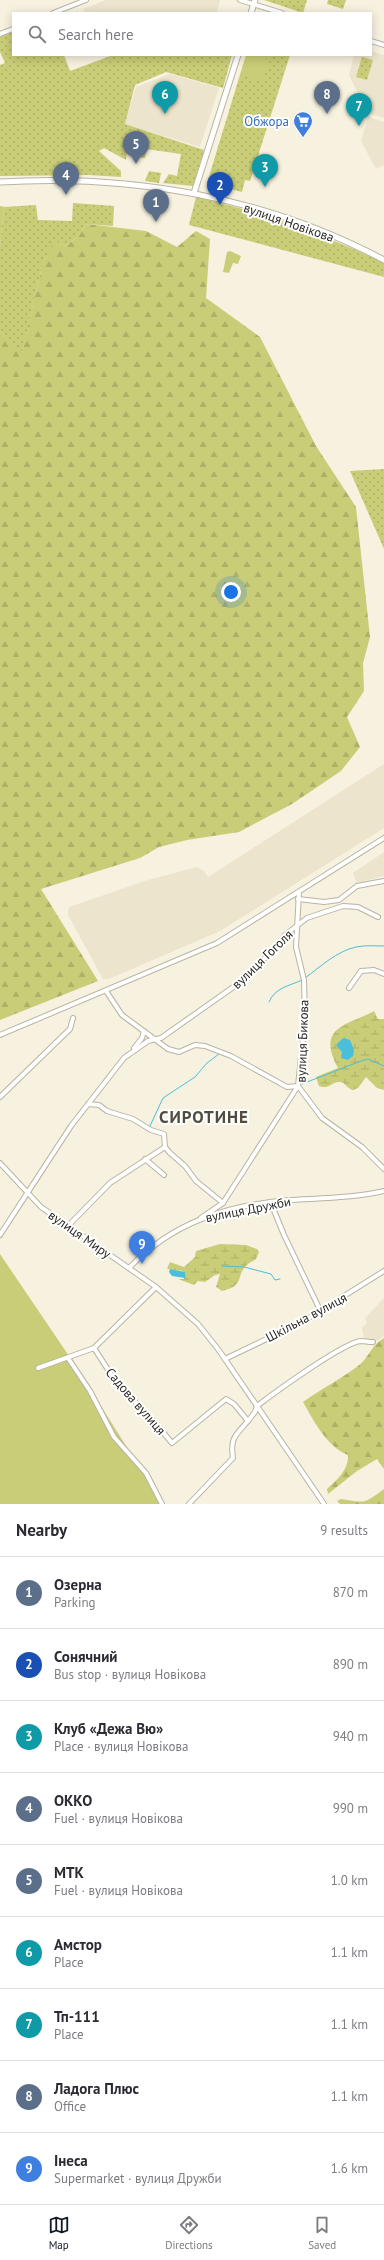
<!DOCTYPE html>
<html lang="en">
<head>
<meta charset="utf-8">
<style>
	body { margin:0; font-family:"PT Sans",sans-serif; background:#f7f7f7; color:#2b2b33 }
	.you { position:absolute; left:231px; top:592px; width:14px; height:14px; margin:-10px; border:3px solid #fff; border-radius:50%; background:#1a73e8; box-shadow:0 0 0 6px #1a73e833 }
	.badge { display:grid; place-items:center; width:26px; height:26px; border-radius:50%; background:#111827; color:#fff; font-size:13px; font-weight:700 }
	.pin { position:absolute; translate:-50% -33px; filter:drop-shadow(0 1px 2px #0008) }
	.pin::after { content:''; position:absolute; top:21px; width:14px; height:12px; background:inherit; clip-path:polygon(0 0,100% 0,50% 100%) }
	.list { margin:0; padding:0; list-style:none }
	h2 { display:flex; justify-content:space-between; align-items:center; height:52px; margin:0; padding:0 16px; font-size:17px }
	h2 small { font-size:13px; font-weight:400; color:#7c7c81 }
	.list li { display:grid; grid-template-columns:26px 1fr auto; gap:12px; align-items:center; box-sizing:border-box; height:72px; padding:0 16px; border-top:1px solid #e1e1e2 }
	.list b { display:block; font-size:15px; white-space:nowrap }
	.list p { margin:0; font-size:13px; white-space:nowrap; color:#7c7c81 }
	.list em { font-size:13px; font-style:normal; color:#7c7c81 }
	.icon { flex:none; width:22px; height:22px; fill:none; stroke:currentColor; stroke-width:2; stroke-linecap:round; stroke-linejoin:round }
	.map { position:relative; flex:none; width:384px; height:1504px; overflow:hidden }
	.search { position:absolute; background:#fff; box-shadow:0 2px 10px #0003; left:12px; right:12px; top:12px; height:44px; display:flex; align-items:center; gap:10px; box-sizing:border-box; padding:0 14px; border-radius:0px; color:#7c7c81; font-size:15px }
	.sheet { height:700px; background:#fff }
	nav { display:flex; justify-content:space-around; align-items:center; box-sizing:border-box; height:56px; border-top:1px solid #e1e1e2; background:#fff; font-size:11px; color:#7c7c81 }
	nav a { display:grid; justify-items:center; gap:2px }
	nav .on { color:#111827 }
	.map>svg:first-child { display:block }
	.built { fill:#ece4cc }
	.grass { fill:url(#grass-dots) }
	.forest { fill:url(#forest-firs) }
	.wetland { fill:url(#wetland-marsh) }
	.garden { fill:#c9cd77 }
	.water { fill:#4bbedc }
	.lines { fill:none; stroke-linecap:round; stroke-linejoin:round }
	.stream { stroke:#4bbedc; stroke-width:1 }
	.minor-casing { stroke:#b9b4a2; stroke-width:6 }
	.major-casing { stroke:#b9b4a2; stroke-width:7 }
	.minor { stroke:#fff; stroke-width:4 }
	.major { stroke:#fff; stroke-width:5 }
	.labels { text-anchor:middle; stroke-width:4; stroke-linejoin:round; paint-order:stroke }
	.shop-label { font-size:13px; fill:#366cbe; stroke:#fff; text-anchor:end }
	.street-label { font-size:13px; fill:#2b2923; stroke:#fff }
	.district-label { font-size:17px; font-weight:bold; letter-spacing:1px; fill:#514c3d; stroke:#fff }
</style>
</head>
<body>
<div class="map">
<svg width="384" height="1504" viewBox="0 0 384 1504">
	<defs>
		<pattern id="grass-dots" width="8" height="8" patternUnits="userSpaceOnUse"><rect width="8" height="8" fill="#c9cd77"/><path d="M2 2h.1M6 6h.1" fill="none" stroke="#adb067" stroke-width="1.8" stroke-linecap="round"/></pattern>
		<pattern id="forest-firs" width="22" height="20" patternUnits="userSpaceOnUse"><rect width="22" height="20" fill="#c9cd77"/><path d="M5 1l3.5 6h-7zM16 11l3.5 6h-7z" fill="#adb067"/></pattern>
		<pattern id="wetland-marsh" width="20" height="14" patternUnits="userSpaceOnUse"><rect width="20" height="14" fill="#c9cd77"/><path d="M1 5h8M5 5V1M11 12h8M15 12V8" fill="none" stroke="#adb067"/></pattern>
	</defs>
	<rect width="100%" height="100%" fill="#f7f1df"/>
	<g class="built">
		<path d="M106 0H220L217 13H85L83 9Z"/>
		<path d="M371 51 384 55V118L368 113 349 75 354 55H371Z"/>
		<path d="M170 74 219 88 200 147 125 124 136 87Z"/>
		<path d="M368 117 384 122V165L376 169 361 141Z"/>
		<path d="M384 764V828L220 931 109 979H103L68 915 69 907 148 880 197 867 204 871 208 877Z"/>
		<path d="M384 852V876L357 883 353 873Z"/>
		<path d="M384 1298V1336L370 1345 364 1338 362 1328 367 1323 365 1318Z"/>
	</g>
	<g class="grass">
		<path d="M264 0H307L303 13Z"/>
		<path d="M328 0H346L343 9 327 4Z"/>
		<path d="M13 32V55H64L70 71 113 55H232L223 88 166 72 135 85 125 124 204 150 193 186 163 183 169 174 177 176 181 154 146 149 145 158 137 157V153L127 152 126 160 104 148 99 151 121 171V177L89 175 0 176V65L5 63 0 52V37Z"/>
		<path d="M246 55H290L250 181 245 180 242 192 207 183Z"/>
		<path d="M362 57 373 60 367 80 356 77Z"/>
		<path d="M149 171 161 173 159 183 145 181Z"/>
		<path d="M196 197C264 213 321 233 384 263V277L189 225Z"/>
		<path d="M73 203 114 206 113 226 87 224 75 239 65 246 54 241 42 266 22 353 0 331V247L4 207 36 205 38 220 72 221Z"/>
		<path d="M384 469V549L350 471Z"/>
	</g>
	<g class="forest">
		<path d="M0 206 4 207 0 247Z"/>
		<path d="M87 224 146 231 177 247 196 231 210 239 206 298 260 337 316 446 356 507 370 637 363 663 364 691 347 717 360 747 341 771 292 804 239 832 187 840 159 847 140 858 41 889 98 981 0 1020V331L22 352 42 266 54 240 65 246 75 239Z"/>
		<path d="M384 1338V1469L377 1459 357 1471 328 1494 327 1489C337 1480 349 1469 348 1455 326 1446 314 1421 303 1402 321 1389 341 1379 358 1366 369 1358 371 1345 384 1338Z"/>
		<path d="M384 1489V1504H340L337 1501 341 1499C366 1503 364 1504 384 1489Z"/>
	</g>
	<g class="wetland">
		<path d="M374 1011 378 1019H384V1090L377 1088 366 1077 358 1088 353 1090C347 1089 345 1082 340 1082 332 1081 330 1090 319 1086L316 1077 338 1068C315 1026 349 1025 374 1011Z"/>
		<path d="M220 1244 246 1245 257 1249 259 1252 256 1259C254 1261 250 1262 248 1264 234 1276 247 1285 222 1291L216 1287 220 1274 215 1275 205 1282 198 1281 194 1285 178 1279H184L183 1271 167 1269 170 1262 184 1267 195 1257 196 1251Z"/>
	</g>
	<g class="garden">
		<path d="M247 55H267L266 59 269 61 263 82 241 75Z"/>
		<path d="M230 251 241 256 238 264 233 263 229 273 223 272 227 252Z"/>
		<path d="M0 1254 71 1359 163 1504H0Z"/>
	</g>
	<g class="water">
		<path d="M343 1038 350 1040 354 1050 353 1056 348 1060 341 1058 342 1052 336 1045Z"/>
		<path d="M170 1269 185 1272V1278L172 1276 169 1272Z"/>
	</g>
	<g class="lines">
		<g class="stream">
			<path d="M305 978C320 967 337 951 356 947 365 945 375 946 384 946"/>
			<path d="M269 1002C275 987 290 986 302 980"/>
			<path d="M302 1084 361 1061 368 1059 384 1066"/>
			<path d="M150 1126 163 1098 195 1077 207 1063 219 1054"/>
			<path d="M222 1266 244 1267 271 1274 275 1280 280 1279"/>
		</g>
		<g class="minor-casing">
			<g id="minor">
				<path d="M240 0 282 13"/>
				<path d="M53 13 86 0"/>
				<path d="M0 34 13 29"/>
				<path d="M371 41 384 45"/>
				<path d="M298 899 324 902 339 900 357 886 384 881"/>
				<path d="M349 988 361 971 374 970 384 974"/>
				<path d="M106 991 122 1015 168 1049 179 1052 195 1045 205 1046 231 1056 287 1087 298 1086"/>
				<path d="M0 1035 217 943 384 838"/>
				<path d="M134 1048 142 1038 144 1031"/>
				<path d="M298 1086 322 1118 362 1147 384 1169"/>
				<path d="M0 1097 70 1029 73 1018"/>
				<path d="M88 1104 99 1105 107 1111 133 1119 151 1130 164 1134 165 1147 170 1153 185 1166 196 1181 223 1203"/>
				<path d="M145 1159 164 1175"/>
				<path d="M0 1163 41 1207 156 1287 198 1324 218 1349 324 1504"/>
				<path d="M271 1203 284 1235 321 1312"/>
				<path d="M201 1218 223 1203 298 1086 305 1018 304 980 296 947 299 892"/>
				<path d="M68 1226 110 1183 165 1147"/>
				<path d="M0 1235 71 1126 124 1058 148 1041 161 1038 232 988 272 952 285 935 307 918 343 906 358 907 378 917"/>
				<path d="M129 1268C173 1222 227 1205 290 1200 322 1198 353 1198 384 1191"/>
				<path d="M94 1348 116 1382 152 1419 172 1443 226 1399 234 1404 248 1421 255 1412 257 1406C274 1393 344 1342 361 1341 365 1341 368 1342 373 1342"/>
				<path d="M68 1358 90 1391 114 1437 146 1473 162 1504"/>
				<path d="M225 1359 304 1321 384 1271"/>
				<path d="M38 1368 94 1348 156 1287"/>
				<path d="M189 1504 233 1458C230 1438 235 1436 248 1421"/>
			</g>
		</g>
		<g class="major-casing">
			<g id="major">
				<path d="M251 13 255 0"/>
				<path d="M0 182C132 174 266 197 384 260"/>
				<path d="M194 193 238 55"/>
			</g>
		</g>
		<use href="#minor" class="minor"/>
		<use href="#major" class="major"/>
	</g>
	<defs>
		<g id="supermarket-pin" transform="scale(1)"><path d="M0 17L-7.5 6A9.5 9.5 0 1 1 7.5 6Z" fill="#3f7fe0" stroke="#fff"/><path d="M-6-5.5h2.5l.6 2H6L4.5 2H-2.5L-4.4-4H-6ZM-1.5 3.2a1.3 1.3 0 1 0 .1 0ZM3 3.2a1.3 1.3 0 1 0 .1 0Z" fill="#fff"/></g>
	</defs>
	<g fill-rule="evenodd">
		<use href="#supermarket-pin" x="303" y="121"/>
	</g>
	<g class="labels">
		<g class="shop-label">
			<text x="289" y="126">Обжора</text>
		</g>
		<g class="street-label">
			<text transform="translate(289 222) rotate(19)" y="5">вулиця Новікова</text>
			<text transform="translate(262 959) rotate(-44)" y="5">вулиця Гоголя</text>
			<text transform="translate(302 1041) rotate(-88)" y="5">вулиця Бикова</text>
			<text transform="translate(248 1209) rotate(-11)" y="5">вулиця Дружби</text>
			<text transform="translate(80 1234) rotate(35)" y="5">вулиця Миру</text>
			<text transform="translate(306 1317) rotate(-28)" y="5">Шкільна вулиця</text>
			<text transform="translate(136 1401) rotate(49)" y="5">Садова вулиця</text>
		</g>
		<g class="district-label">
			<text x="204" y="1123">СИРОТИНЕ</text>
		</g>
	</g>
</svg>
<div class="you"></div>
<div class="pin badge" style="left:156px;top:222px;background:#5c6f8a">1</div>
<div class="pin badge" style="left:220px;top:205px;background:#1a4fb4">2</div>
<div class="pin badge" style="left:265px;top:187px;background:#0f9aa8">3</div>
<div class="pin badge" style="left:66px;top:195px;background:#5c6f8a">4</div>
<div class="pin badge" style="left:136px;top:164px;background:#5c6f8a">5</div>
<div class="pin badge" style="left:165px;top:114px;background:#0f9aa8">6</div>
<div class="pin badge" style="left:359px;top:126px;background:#0f9aa8">7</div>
<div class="pin badge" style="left:327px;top:114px;background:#5c6f8a">8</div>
<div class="pin badge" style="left:142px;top:1264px;background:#3f7fe0">9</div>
<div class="search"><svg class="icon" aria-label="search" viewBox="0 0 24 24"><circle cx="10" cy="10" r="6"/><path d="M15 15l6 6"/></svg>Search here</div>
</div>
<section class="sheet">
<h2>Nearby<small>9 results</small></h2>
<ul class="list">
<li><span class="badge" style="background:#5c6f8a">1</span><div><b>Озерна</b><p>Parking</p></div><em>870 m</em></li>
<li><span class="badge" style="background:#1a4fb4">2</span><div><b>Сонячний</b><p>Bus stop · вулиця Новікова</p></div><em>890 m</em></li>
<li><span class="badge" style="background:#0f9aa8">3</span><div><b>Клуб «Дежа Вю»</b><p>Place · вулиця Новікова</p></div><em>940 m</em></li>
<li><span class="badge" style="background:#5c6f8a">4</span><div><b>ОККО</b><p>Fuel · вулиця Новікова</p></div><em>990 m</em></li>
<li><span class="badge" style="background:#5c6f8a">5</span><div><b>МТК</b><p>Fuel · вулиця Новікова</p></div><em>1.0 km</em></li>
<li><span class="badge" style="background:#0f9aa8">6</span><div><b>Амстор</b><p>Place</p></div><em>1.1 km</em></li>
<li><span class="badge" style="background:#0f9aa8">7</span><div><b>Тп-111</b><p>Place</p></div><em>1.1 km</em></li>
<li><span class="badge" style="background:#5c6f8a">8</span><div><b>Ладога Плюс</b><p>Office</p></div><em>1.1 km</em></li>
<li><span class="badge" style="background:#3f7fe0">9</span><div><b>Інеса</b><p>Supermarket · вулиця Дружби</p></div><em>1.6 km</em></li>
</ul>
</section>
<nav>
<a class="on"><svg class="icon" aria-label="map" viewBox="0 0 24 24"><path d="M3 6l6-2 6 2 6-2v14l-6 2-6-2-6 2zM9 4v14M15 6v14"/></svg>Map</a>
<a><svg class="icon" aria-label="directions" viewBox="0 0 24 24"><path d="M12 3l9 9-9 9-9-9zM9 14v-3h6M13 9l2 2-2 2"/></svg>Directions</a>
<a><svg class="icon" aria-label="saved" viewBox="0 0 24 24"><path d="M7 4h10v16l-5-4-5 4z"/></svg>Saved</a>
</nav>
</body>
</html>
